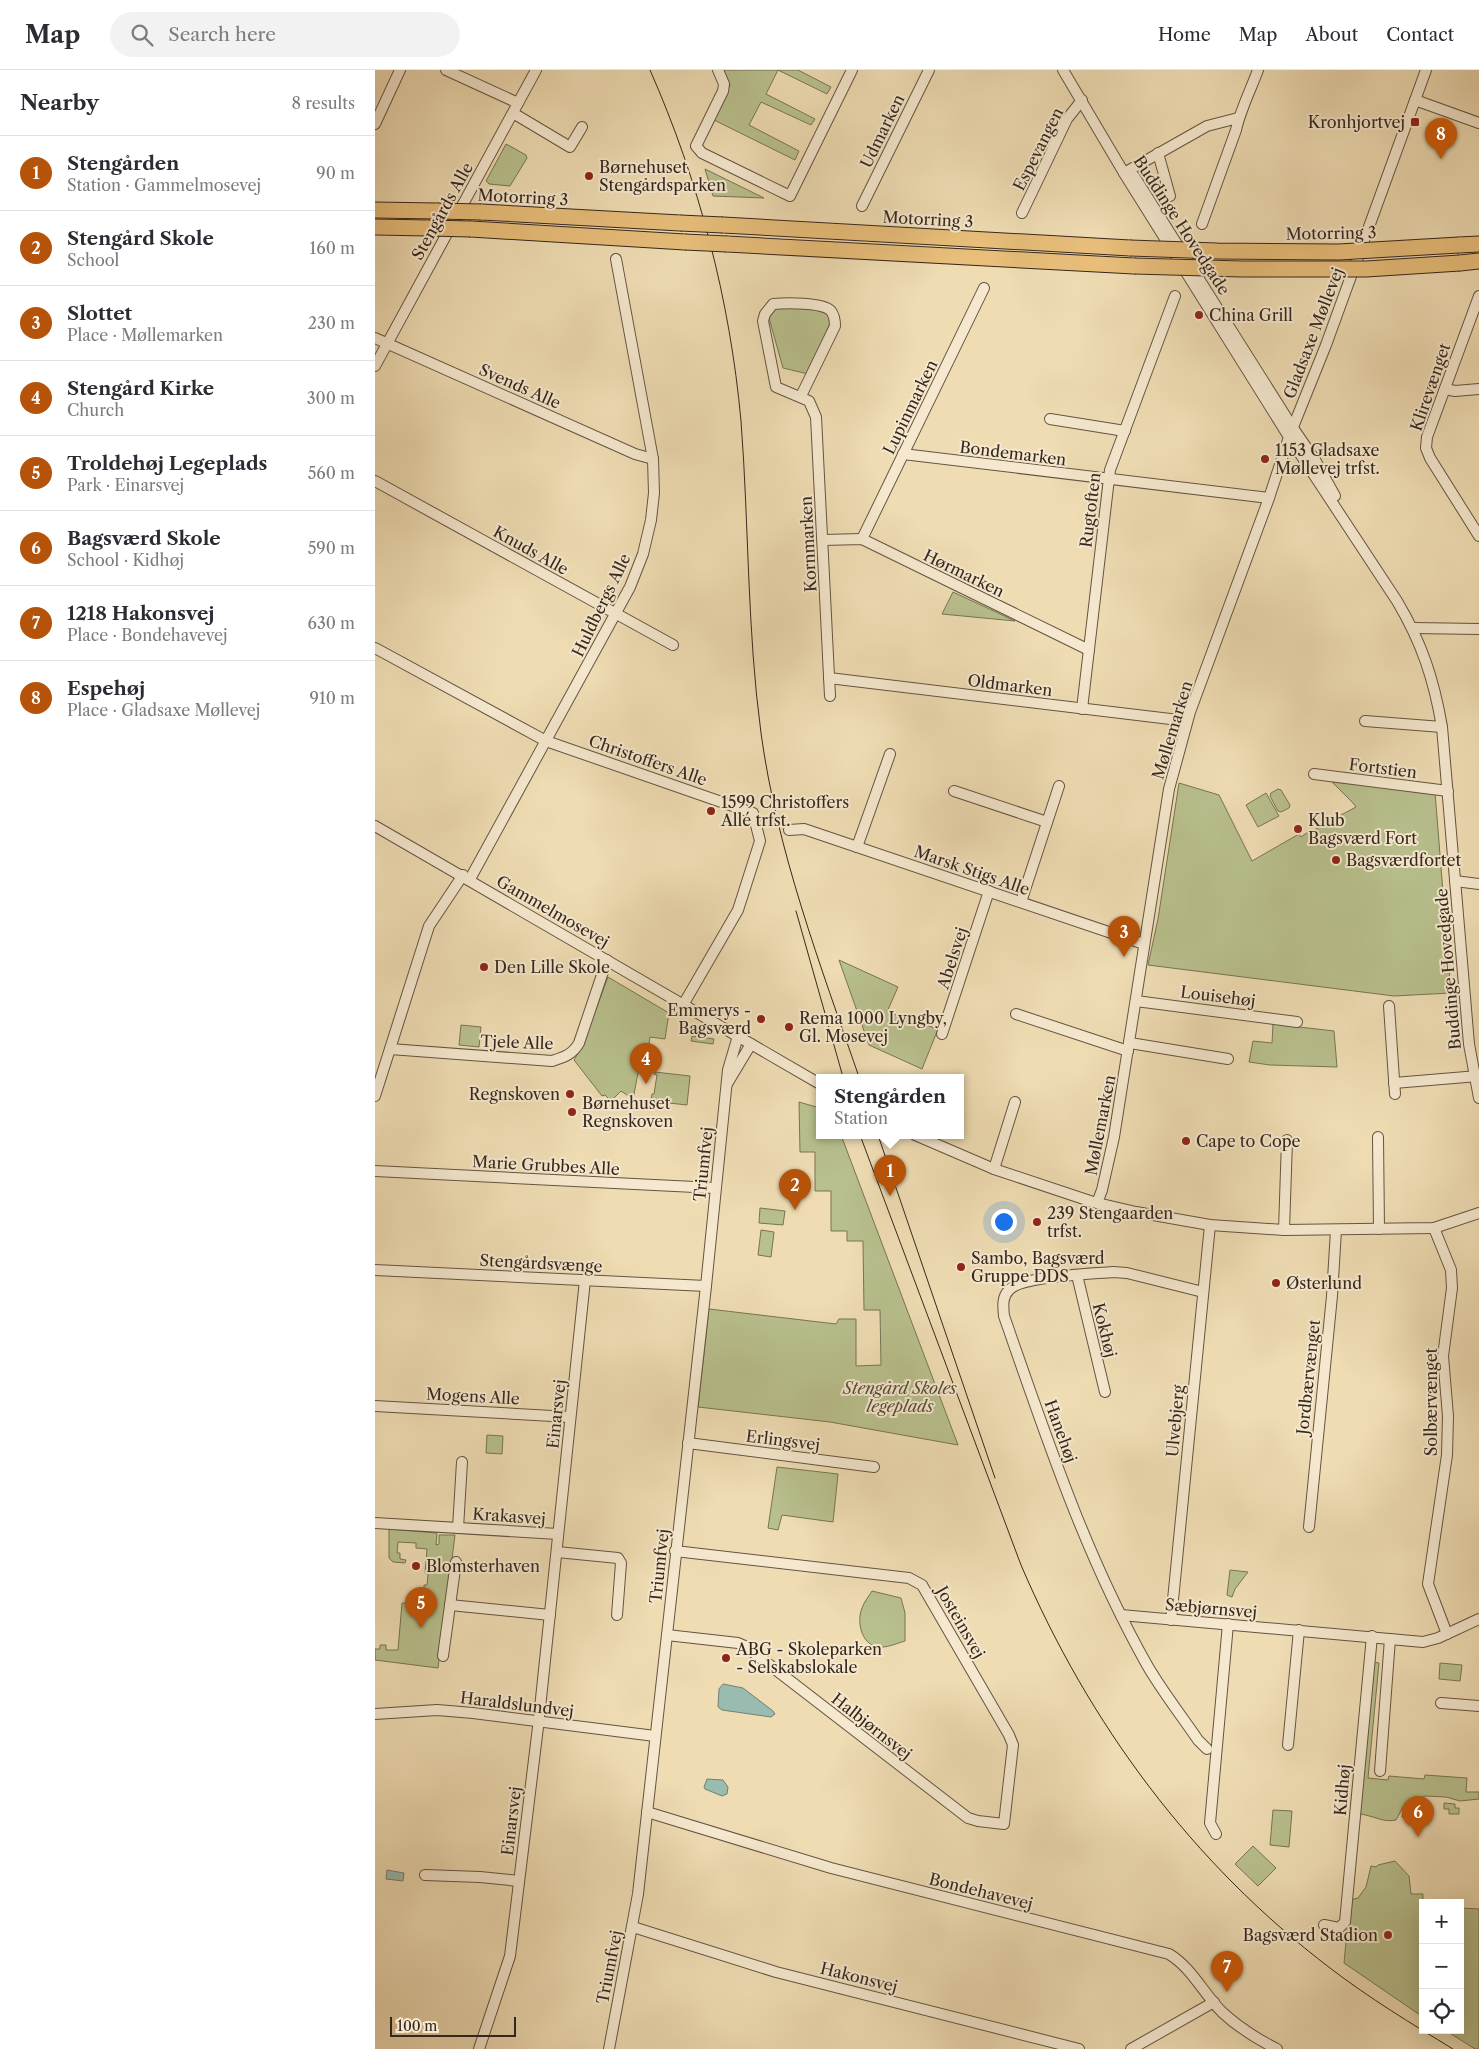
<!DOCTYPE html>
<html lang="en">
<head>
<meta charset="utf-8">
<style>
	body { margin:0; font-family:"Libre Caslon Text",serif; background:#f2f2f3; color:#2b2b33 }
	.controls { position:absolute; right:15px; bottom:15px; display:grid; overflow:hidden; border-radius:0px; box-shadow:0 5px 20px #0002 }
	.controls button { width:45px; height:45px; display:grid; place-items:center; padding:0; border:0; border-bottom:1px solid #e1e1e2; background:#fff; color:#2b2b33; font:25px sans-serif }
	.scale { position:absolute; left:15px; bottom:12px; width:126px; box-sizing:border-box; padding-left:5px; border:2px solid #36271d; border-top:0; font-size:14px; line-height:18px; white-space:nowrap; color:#36271d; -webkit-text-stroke:4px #f5e8ce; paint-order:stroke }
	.you { position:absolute; left:628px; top:1151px; width:18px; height:18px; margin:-12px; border:4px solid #fff; border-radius:50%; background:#1a73e8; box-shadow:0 0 0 8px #1a73e833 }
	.badge { display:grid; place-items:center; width:32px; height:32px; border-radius:50%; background:#b45309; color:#fff; font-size:16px; font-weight:700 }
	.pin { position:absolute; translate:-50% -41px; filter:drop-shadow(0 1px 2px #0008) }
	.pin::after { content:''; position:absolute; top:26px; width:18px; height:15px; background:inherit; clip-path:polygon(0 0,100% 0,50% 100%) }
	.popup { position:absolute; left:441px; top:1004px; width:148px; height:65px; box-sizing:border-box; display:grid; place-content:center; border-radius:0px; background:#fff; filter:drop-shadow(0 1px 4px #0005); font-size:16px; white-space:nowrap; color:#7c7c81 }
	.popup b { font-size:19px; color:#2b2b33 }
	.popup::after { content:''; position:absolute; left:50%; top:100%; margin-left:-10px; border:10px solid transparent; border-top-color:#fff }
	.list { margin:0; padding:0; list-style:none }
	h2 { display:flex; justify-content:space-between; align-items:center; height:65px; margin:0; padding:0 20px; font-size:21px }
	h2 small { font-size:16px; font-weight:400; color:#7c7c81 }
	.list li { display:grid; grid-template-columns:32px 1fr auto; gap:15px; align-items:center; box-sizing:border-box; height:75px; padding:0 20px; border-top:1px solid #e1e1e2 }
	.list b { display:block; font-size:19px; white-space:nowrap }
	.list p { margin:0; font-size:16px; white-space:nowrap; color:#7c7c81 }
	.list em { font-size:16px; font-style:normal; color:#7c7c81 }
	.icon { flex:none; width:28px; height:28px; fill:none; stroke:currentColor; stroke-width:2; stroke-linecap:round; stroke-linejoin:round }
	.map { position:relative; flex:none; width:1104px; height:1979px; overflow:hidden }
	header { display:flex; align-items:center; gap:30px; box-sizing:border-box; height:70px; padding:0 25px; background:#fff; border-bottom:1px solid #e1e1e2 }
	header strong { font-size:24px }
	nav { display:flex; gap:28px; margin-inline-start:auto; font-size:18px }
	.search { width:350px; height:45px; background:#f2f2f3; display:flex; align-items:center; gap:12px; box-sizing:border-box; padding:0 18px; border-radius:28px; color:#7c7c81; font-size:19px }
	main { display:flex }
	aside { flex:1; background:#fff }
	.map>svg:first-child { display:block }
	.green { fill:#b8c08d; stroke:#777455 }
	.water { fill:#9abbaf; stroke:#728075 }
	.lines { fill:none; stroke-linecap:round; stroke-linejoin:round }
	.minor-casing { stroke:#645442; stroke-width:12 }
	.highway-casing { stroke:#36271d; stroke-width:17 }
	.minor { stroke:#f5e8ce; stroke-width:10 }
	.highway { stroke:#e8be7a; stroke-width:15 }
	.tram { stroke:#36271d; stroke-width:1 }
	.highway-bridge-casing { stroke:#36271d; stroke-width:17; stroke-linecap:butt }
	.highway-bridge { stroke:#e8be7a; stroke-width:15 }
	.poi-dot { fill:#8f2418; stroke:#f5e8ce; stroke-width:2 }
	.labels { text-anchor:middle; stroke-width:4; stroke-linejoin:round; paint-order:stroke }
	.poi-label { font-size:16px; fill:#36271d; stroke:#f5e8ce; text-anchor:start }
	.street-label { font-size:16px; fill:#36271d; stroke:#f5e8ce }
	.park-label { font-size:16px; font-style:italic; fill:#564d39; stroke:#f5e8ce }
</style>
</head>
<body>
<header>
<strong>Map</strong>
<div class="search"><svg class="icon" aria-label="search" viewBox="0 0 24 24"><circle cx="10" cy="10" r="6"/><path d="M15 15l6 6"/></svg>Search here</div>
<nav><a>Home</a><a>Map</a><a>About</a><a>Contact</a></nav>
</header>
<main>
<aside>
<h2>Nearby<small>8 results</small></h2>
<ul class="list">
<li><span class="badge">1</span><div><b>Stengården</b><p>Station · Gammelmosevej</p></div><em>90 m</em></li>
<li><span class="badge">2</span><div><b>Stengård Skole</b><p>School</p></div><em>160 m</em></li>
<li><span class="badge">3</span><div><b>Slottet</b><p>Place · Møllemarken</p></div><em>230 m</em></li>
<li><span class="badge">4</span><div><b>Stengård Kirke</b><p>Church</p></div><em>300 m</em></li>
<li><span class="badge">5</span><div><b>Troldehøj Legeplads</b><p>Park · Einarsvej</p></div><em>560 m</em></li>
<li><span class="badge">6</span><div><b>Bagsværd Skole</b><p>School · Kidhøj</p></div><em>590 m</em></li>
<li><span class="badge">7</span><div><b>1218 Hakonsvej</b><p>Place · Bondehavevej</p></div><em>630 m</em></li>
<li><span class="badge">8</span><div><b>Espehøj</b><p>Place · Gladsaxe Møllevej</p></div><em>910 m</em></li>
</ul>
</aside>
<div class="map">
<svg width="1104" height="1979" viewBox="0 0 1104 1979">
	<rect width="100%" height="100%" fill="#efdcb3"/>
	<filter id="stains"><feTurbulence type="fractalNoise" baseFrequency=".004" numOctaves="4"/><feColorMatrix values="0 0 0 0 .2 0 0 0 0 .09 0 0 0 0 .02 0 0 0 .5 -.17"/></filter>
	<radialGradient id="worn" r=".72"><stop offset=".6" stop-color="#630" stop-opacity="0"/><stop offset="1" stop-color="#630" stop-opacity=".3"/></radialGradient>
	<g class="green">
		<path d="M348 0H423L456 17 452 24 403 0 391 24 440 49 436 55 386 32 374 55 424 81 420 90 339 50 355 15Z"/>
		<path d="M131 74 151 85 152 88 135 116 114 114 111 111Z"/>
		<path d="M330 99 389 128 338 126Z"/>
		<path d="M400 237H435L453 242 456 251 433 304 408 298 394 248Z"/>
		<path d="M578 522 640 551 567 544Z"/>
		<path d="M957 712 1060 722 1076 923 1019 926 773 895 783 849 804 713 844 725 877 791 924 764 926 767 936 760 937 761 951 754V753L981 737 978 733Z"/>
		<path d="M903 719 906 720 915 735 914 738 906 742 903 741 895 726 896 723Z"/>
		<path d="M891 723 904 746 883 757 871 735Z"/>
		<path d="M464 890 523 917 512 942 563 959 547 999 494 975Z"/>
		<path d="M233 907 294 943 290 969 275 967 271 992 266 996 265 1003H263L258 1029 246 1021 236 1031 230 1025 227 1026 199 990 207 977Z"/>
		<path d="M898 954 959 961 962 997 895 995 874 992 878 971 897 973Z"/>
		<path d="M86 955 106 957 104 977 84 975Z"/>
		<path d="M317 966 339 969 338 974 316 971Z"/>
		<path d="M280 1002 315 1006 312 1035 276 1031 277 1024H279L282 1005 279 1004Z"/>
		<path d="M424 1032 445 1038V1065H466L583 1375 455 1352 323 1337 334 1239 461 1254 464 1249H481V1296L506 1295 505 1240H489L488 1171H472V1161H456V1121H440V1082H425Z"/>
		<path d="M385 1138 410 1141 408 1155 384 1153Z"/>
		<path d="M386 1160 399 1162 396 1187 383 1185Z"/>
		<path d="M112 1365 128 1366 127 1384 111 1383Z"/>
		<path d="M402 1397 463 1404 458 1452 407 1445 403 1460 393 1458Z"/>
		<path d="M14 1459 62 1463 61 1475 64 1474V1465H80L63 1598 0 1590V1579H5V1575H11V1580H23L27 1533 45 1534V1527H49V1515H52L53 1504 50 1503 52 1479 41 1478V1473L23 1472 22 1483H25V1489L31 1490 30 1493 18 1492 14 1488Z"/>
		<path d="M855 1500 873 1502 860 1519 857 1527 852 1525Z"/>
		<path d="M497 1521 526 1528 530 1543V1571C523 1573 514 1577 507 1577 487 1578 481 1553 487 1538 489 1532 494 1526 497 1521Z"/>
		<path d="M998 1592 1004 1593 993 1708 1013 1710 1014 1706 1049 1709 1050 1705 1092 1708 1091 1722H1104V1729L1085 1731 1071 1727 1050 1726 1028 1737 1021 1750C1007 1753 998 1745 984 1744Z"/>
		<path d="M1065 1593 1087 1595 1085 1611 1064 1609Z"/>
		<path d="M1040 1733 1043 1739 1033 1743 1032 1747H1027L1029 1741Z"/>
		<path d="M1069 1733 1080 1734V1738H1084V1744H1074V1739H1069Z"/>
		<path d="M898 1740 917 1741 914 1777 895 1775Z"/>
		<path d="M878 1776 901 1798 883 1816 860 1794Z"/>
		<path d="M1020 1791 1034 1806 1036 1824H1048V1947L969 1893 975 1830 983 1828 991 1817 996 1796 1001 1797 1003 1795Z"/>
		<path d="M1085 1838 1104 1839V1979H1100L1070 1960H1085Z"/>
	</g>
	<g class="water">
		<path d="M348 1614 368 1618 398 1641 400 1644 396 1647 347 1640 343 1637 344 1619Z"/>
		<path d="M332 1709 348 1710 353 1717 352 1724 347 1726 330 1719 329 1717Z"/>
		<path d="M12 1800 29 1803 28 1811 11 1809Z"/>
	</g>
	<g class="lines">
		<g class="minor-casing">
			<g id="minor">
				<path d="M71 0 143 33"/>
				<path d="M343 0 349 14 348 21 321 76 327 83 415 126 477 0"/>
				<path d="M688 0 749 103 914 367 1022 531C1047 573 1059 610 1067 657L1094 974 1104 1028"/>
				<path d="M1040 30 1104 53"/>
				<path d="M138 43 195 77 207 57"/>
				<path d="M0 54 25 0"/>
				<path d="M783 83 795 126"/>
				<path d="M749 103 832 56 863 48"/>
				<path d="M759 106 918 358 940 390 960 426"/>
				<path d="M487 136 554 0"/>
				<path d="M647 143 692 49 707 30"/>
				<path d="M827 154 861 60C865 41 876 19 883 0"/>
				<path d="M1104 226 1052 367 1051 378 1055 388 1104 466"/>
				<path d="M0 268 260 384 278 389"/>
				<path d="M0 296 161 0"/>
				<path d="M1070 319 1080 321 1104 319"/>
				<path d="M426 326 460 256C460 251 459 245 456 241 448 232 410 233 398 234L390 244 388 251 401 317 434 331 441 347 455 626"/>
				<path d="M675 349 750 361"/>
				<path d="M528 384 894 428"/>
				<path d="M0 411 298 575"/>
				<path d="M487 469 609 218"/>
				<path d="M448 470 487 469 714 580"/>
				<path d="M1038 558 1104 559"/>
				<path d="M0 578 171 671 378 743 385 771 363 840 308 935"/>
				<path d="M454 608 812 651"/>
				<path d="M707 639 735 400 800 226"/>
				<path d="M990 651 1067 657"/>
				<path d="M939 704 1073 721"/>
				<path d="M579 721 672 752"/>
				<path d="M0 756 445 1014"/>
				<path d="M414 760 429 759 769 874"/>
				<path d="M482 777 515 684"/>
				<path d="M95 809 255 517 268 484 276 450 279 423 278 389 241 189"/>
				<path d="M1080 811 1104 814"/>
				<path d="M646 832 684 716"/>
				<path d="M761 931 922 952"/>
				<path d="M1014 936 1020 1024"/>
				<path d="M641 944 753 981"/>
				<path d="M567 964 614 821"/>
				<path d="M755 973 853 989"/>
				<path d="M15 979 177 991C189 987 197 985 204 973L232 890"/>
				<path d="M1019 1013 1103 1006"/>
				<path d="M352 1014 376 974"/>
				<path d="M0 1026 54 856 88 805"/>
				<path d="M540 1065 619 1099 718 1132 761 1142 835 1155 909 1160 1059 1158 1104 1143"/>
				<path d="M1003 1067 1004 1159"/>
				<path d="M619 1099 640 1032"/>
				<path d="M0 1101 340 1118"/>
				<path d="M722 1133 727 1120 739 1067 794 719 815 642 894 428 914 367 951 275 1051 0"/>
				<path d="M1059 1158 1076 1200 1077 1218 1068 1286 1073 1346 1072 1385 1053 1514 1072 1564"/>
				<path d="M909 1160 912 1070"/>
				<path d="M0 1200 331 1216"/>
				<path d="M702 1205 730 1322"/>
				<path d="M828 1222 752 1203 738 1202C717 1204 646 1206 634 1220 627 1227 628 1236 629 1246 671 1366 709 1483 772 1595 787 1621 806 1645 823 1670L832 1679"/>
				<path d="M0 1336 195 1347"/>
				<path d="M313 1373 499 1397"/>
				<path d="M0 1453 183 1464"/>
				<path d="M934 1457 957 1226 961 1160"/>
				<path d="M83 1458 87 1392"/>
				<path d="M182 1482 243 1488 246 1493 242 1545"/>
				<path d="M75 1535 175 1545"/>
				<path d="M746 1545 1048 1572 1063 1568 1104 1549"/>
				<path d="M796 1550 835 1155"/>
				<path d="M292 1565 363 1573 370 1576 593 1748 603 1751 629 1754 638 1675 634 1665 547 1515 534 1508 300 1481"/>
				<path d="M68 1586 81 1492"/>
				<path d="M1066 1633 1104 1636"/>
				<path d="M0 1644 62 1640 98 1643 280 1666"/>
				<path d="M913 1675 924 1560"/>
				<path d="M1005 1701 1015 1569"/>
				<path d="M272 1742 456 1798 794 1884C817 1898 828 1923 847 1942 863 1957 882 1969 902 1979"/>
				<path d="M841 1764 835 1753 853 1554"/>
				<path d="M50 1805 105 1807 144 1811"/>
				<path d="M949 1855 964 1858 970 1852 997 1566"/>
				<path d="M258 1857 401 1902 704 1979"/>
				<path d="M104 1979 135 1886 163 1657 210 1210"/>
				<path d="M234 1979 263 1824 331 1216 353 1000 363 966"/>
				<path d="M756 1979 839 1932"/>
			</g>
		</g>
		<g class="highway-casing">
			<g id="highway">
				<path d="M0 140 62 141"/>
				<path d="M106 142 305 153"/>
				<path d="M348 155 755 178"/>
				<path d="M0 157 53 158"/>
				<path d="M96 159 310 172"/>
				<path d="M352 174 759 196"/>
				<path d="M1084 175 1104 174"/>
				<path d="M1085 193 1104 191"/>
			</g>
		</g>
		<use href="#minor" class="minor"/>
		<use href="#highway" class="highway"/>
		<g class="tram">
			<path d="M275 0C324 111 355 230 366 351 374 455 372 559 386 663 402 781 445 894 484 1007"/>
			<path d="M421 841 468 1007"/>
			<path d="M485 1065 646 1495C714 1654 817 1793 955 1898 994 1928 1037 1954 1078 1979"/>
			<path d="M503 1065 620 1408"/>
		</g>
		<g class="highway-bridge-casing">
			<g id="highway-bridge">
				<path d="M62 141 106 142"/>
				<path d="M305 153 348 155"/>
				<path d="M53 158 96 159"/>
				<path d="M310 172 352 174"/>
				<path d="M755 178 842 181 964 182 1084 175"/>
				<path d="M759 196 867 199H991L1085 193"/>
			</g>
		</g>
		<use href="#highway-bridge" class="highway-bridge"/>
	</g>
	<g class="poi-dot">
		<rect x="1035" y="47" width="10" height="10" rx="2.5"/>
		<circle cx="214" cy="106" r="5"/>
		<circle cx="824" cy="245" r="5"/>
		<circle cx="890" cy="389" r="5"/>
		<circle cx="336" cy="741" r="5"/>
		<circle cx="923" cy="759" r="5"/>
		<circle cx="961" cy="790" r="5"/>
		<circle cx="109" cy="897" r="5"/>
		<circle cx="386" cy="949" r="5"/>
		<circle cx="414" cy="957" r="5"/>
		<circle cx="195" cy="1024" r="5"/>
		<circle cx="197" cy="1042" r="5"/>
		<circle cx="811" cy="1071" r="5"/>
		<circle cx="662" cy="1152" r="5"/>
		<circle cx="586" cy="1197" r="5"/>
		<circle cx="901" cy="1213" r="5"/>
		<circle cx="41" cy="1496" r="5"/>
		<circle cx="351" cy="1588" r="5"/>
		<circle cx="1013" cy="1865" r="5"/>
	</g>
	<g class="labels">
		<g class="poi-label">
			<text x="1030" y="58" text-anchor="end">Kronhjortvej</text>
			<text x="224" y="103">Børnehuset<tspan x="224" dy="18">Stengårdsparken</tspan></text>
			<text x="834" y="251">China Grill</text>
			<text x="900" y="386">1153 Gladsaxe<tspan x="900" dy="18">Møllevej trfst.</tspan></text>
			<text x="346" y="738">1599 Christoffers<tspan x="346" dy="18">Allé trfst.</tspan></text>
			<text x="933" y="756">Klub<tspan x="933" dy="18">Bagsværd Fort</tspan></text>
			<text x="971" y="796">Bagsværdfortet</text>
			<text x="119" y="903">Den Lille Skole</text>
			<text x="376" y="946" text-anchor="end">Emmerys -<tspan x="376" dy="18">Bagsværd</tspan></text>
			<text x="424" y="954">Rema 1000 Lyngby,<tspan x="424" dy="18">Gl. Mosevej</tspan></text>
			<text x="185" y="1030" text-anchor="end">Regnskoven</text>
			<text x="207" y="1039">Børnehuset<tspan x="207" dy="18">Regnskoven</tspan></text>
			<text x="821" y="1077">Cape to Cope</text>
			<text x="672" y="1149">239 Stengaarden<tspan x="672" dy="18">trfst.</tspan></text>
			<text x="596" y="1194">Sambo, Bagsværd<tspan x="596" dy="18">Gruppe DDS</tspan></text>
			<text x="911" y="1219">Østerlund</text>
			<text x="51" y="1502">Blomsterhaven</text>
			<text x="361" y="1585">ABG - Skoleparken<tspan x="361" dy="18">- Selskabslokale</tspan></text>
			<text x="1003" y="1871" text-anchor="end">Bagsværd Stadion</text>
		</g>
		<g class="street-label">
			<text transform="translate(507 61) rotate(-64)" y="6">Udmarken</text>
			<text transform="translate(663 79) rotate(-63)" y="6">Espevangen</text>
			<text transform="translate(148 127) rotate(3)" y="6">Motorring 3</text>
			<text transform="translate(67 141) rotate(-61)" y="6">Stengårds Alle</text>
			<text transform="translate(553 149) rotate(3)" y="6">Motorring 3</text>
			<text transform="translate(807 155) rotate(57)" y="6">Buddinge Hovedgade</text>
			<text transform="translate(956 163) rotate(-1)" y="6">Motorring 3</text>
			<text transform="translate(938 263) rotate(-69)" y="6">Gladsaxe Møllevej</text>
			<text transform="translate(145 316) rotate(24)" y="6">Svends Alle</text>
			<text transform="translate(1055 317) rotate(-71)" y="6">Klirevænget</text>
			<text transform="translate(535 337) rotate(-64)" y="6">Lupinmarken</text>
			<text transform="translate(638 383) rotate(7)" y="6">Bondemarken</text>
			<text transform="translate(715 440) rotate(-83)" y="6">Rugtoften</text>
			<text transform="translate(433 474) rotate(-93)" y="6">Kornmarken</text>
			<text transform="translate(156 480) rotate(29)" y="6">Knuds Alle</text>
			<text transform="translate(589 503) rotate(26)" y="6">Hørmarken</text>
			<text transform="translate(226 535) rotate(-64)" y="6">Huldbergs Alle</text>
			<text transform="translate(635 615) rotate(7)" y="6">Oldmarken</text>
			<text transform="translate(797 660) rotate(-73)" y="6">Møllemarken</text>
			<text transform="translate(273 690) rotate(19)" y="6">Christoffers Alle</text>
			<text transform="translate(1008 698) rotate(7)" y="6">Fortstien</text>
			<text transform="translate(597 800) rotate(19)" y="6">Marsk Stigs Alle</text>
			<text transform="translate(178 841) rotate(30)" y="6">Gammelmosevej</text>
			<text transform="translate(577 888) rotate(-72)" y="6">Abelsvej</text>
			<text transform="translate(1073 899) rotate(-95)" y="6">Buddinge Hovedgade</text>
			<text transform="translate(843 926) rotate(7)" y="6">Louisehøj</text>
			<text transform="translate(142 972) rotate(2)" y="6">Tjele Alle</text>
			<text transform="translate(725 1055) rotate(-79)" y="6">Møllemarken</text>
			<text transform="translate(328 1094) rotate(-84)" y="6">Triumfvej</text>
			<text transform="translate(171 1095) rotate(3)" y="6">Marie Grubbes Alle</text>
			<text transform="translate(166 1193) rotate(3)" y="6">Stengårdsvænge</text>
			<text transform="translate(730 1260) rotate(76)" y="6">Kokhøj</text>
			<text transform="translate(933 1307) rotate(-84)" y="6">Jordbærvænget</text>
			<text transform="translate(98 1326) rotate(3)" y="6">Mogens Alle</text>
			<text transform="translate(1056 1332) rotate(-90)" y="6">Solbærvænget</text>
			<text transform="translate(181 1344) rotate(-84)" y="6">Einarsvej</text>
			<text transform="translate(800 1351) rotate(-85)" y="6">Ulvebjerg</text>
			<text transform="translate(686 1361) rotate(70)" y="6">Hanehøj</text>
			<text transform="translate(408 1370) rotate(7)" y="6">Erlingsvej</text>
			<text transform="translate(134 1446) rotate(4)" y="6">Krakasvej</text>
			<text transform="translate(284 1496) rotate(-84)" y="6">Triumfvej</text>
			<text transform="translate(836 1538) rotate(5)" y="6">Sæbjørnsvej</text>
			<text transform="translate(586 1552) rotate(60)" y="6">Josteinsvej</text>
			<text transform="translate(142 1634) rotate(7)" y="6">Haraldslundvej</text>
			<text transform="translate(497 1656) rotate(38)" y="6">Halbjørnsvej</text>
			<text transform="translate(967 1720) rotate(-85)" y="6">Kidhøj</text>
			<text transform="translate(136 1751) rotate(-83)" y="6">Einarsvej</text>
			<text transform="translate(606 1821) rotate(14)" y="6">Bondehavevej</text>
			<text transform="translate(234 1897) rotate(-79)" y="6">Triumfvej</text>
			<text transform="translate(484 1907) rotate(14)" y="6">Hakonsvej</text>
		</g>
		<g class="park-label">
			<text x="525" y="1324">Stengård Skoles<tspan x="525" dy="18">legeplads</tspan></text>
		</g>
	</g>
	<rect width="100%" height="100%" filter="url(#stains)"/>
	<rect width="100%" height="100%" fill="url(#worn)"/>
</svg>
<div class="controls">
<button>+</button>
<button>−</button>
<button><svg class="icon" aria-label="locate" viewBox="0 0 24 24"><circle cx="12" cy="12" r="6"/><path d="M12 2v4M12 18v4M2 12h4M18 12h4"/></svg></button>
</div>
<div class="scale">100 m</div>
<div class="you"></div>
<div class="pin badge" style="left:515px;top:1126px">1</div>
<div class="popup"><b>Stengården</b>Station</div>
<div class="pin badge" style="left:420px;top:1140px">2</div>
<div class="pin badge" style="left:749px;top:887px">3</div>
<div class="pin badge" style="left:271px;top:1014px">4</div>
<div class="pin badge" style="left:46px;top:1558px">5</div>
<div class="pin badge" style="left:1043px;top:1767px">6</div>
<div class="pin badge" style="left:852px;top:1922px">7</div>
<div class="pin badge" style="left:1066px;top:89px">8</div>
</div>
</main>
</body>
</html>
